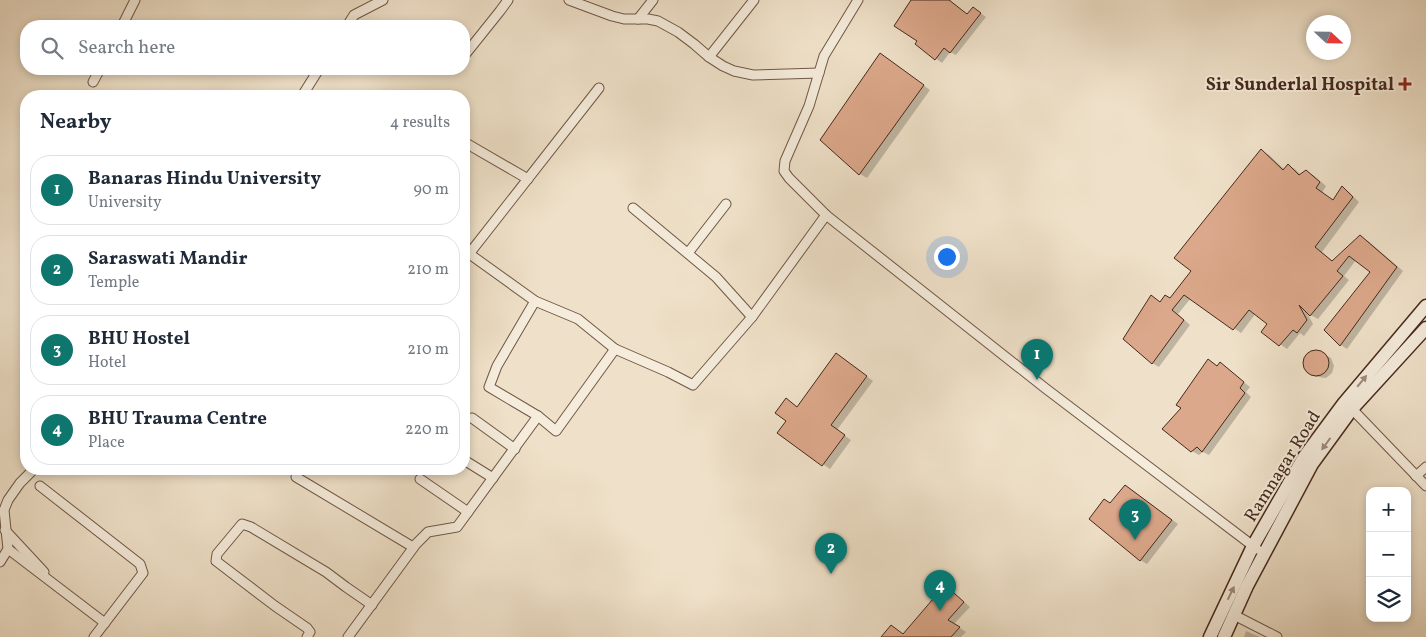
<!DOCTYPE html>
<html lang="en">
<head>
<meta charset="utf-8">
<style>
	body { margin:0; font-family:Vollkorn,serif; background:#f2f2f3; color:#1f2937 }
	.controls { position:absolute; right:15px; bottom:15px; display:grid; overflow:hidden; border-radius:10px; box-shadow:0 2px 8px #0003 }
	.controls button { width:45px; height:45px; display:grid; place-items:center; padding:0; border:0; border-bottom:1px solid #e0e1e3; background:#fff; color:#1f2937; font:25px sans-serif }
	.compass { position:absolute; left:1306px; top:15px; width:45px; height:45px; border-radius:50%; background:#fff; box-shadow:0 2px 8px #0003; rotate:112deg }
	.you { position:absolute; left:946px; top:256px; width:18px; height:18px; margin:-12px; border:4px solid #fff; border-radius:50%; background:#1a73e8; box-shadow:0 0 0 8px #1a73e833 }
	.badge { display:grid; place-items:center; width:32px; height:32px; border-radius:50%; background:#0f766e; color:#fff; font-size:16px; font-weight:700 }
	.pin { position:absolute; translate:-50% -41px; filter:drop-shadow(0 1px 2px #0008) }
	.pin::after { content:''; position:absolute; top:26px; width:18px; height:15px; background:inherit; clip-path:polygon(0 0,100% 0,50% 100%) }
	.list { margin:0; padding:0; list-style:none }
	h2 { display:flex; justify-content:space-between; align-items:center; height:65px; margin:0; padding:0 20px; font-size:21px }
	h2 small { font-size:16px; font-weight:400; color:#747a83 }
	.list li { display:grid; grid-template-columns:32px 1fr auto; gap:15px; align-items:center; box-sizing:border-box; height:70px; margin:0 10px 10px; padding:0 10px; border:1px solid #e0e1e3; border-radius:20px }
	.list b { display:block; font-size:19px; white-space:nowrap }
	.list p { margin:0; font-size:16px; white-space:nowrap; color:#747a83 }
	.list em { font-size:16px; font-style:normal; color:#747a83 }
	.icon { flex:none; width:28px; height:28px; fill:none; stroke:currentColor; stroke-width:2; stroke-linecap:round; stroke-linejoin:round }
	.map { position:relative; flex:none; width:1426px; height:637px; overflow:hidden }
	.search { position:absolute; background:#fff; box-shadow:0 2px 8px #0003; left:20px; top:20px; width:450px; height:55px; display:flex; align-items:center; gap:12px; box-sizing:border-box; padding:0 18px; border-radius:20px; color:#747a83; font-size:19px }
	.panel { position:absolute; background:#fff; box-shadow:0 2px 8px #0003; left:20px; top:90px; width:450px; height:385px; border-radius:20px }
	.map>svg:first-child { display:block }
	.shadow { fill:#0003 }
	.building { fill:#dca88b; stroke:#46291b }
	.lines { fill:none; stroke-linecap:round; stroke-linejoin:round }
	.minor-casing { stroke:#705746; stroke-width:11 }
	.secondary-casing { stroke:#46291b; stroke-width:15 }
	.minor { stroke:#f5ecdc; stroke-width:9 }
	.secondary { stroke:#f5ecdc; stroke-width:12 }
	.oneway { fill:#9e8a7c }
	.poi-dot { fill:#8f2418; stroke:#f5ecdc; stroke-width:2 }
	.labels { text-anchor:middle; stroke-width:4; stroke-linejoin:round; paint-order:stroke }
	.poi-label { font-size:18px; font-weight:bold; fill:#46291b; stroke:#f5ecdc; text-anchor:end }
	.street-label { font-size:18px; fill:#46291b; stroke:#f5ecdc }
</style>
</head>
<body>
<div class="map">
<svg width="1426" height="637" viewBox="0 0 1426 637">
	<rect width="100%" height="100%" fill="#efe1c9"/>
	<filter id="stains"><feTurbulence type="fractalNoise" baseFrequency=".004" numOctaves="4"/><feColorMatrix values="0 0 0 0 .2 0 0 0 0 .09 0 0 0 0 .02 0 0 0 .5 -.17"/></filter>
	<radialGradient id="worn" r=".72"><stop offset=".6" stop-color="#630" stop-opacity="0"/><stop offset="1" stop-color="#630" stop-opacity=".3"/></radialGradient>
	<g class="shadow">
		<path d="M912 0H951V1L968 15 979 12 986 17 956 55 950 52 942 63 916 44 919 41Z"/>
		<path d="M887 59 930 90 867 178 860 174 822 140Z"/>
		<path d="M1262 151 1269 155 1285 170 1288 165 1295 169 1301 175 1306 171 1313 175 1326 186 1322 193 1333 202 1342 188 1349 192 1359 202 1322 252 1333 262 1361 237 1368 241 1403 271 1347 349 1341 345 1372 272 1356 260 1344 276 1349 280 1318 319 1307 313 1313 324 1304 336 1300 333 1287 349 1263 332 1269 324 1256 313 1241 333 1191 298 1178 314 1190 325 1159 367 1152 363 1151 297 1161 303 1170 299 1193 271Z"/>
		<path d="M1314 351 1322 353 1331 358 1334 366 1332 373 1326 378 1318 377 1314 376 1309 372 1304 366 1305 358 1307 355Z"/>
		<path d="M843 359 873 381 837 430 851 440 830 469 778 433 798 408Z"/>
		<path d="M1220 364 1250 387 1246 392 1251 397 1209 455 1203 452 1199 455 1192 451 1218 367Z"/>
		<path d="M1132 490 1178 524 1147 564 1140 560 1111 504Z"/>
		<path d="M945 587 952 591 970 607 954 624 966 632 961 637H883L904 635Z"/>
		<path d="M1246 631 1260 637H1244Z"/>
	</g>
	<g class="building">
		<path d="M911 0H949L967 14 973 7 981 13 950 53 944 48 935 60 915 44 917 41 894 26Z"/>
		<path d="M880 53 924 85 859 175 820 140Z"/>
		<path d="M1261 149 1283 170 1288 164 1299 175 1306 170 1320 182 1316 188 1333 200 1342 186 1353 197 1315 247 1332 261 1360 235 1397 267 1340 346 1324 330 1370 272 1349 256 1337 271 1343 276 1310 316 1299 305 1307 320 1297 333 1293 330 1279 346 1261 332 1267 324 1249 310 1233 330 1184 295 1172 310 1184 320 1152 364 1123 339 1151 295 1160 302 1165 295 1170 298 1191 271 1174 258Z"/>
		<circle cx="1316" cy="363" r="13"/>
		<path d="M836 353 867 376 831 425 845 435 822 466 777 433 786 421 775 413 786 398 797 407Z"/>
		<path d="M1208 359 1217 366 1220 362 1244 382 1240 388 1245 393 1202 452 1197 447 1191 452 1162 429 1181 408 1176 405Z"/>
		<path d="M1125 485 1172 520 1140 561 1089 519 1104 499 1110 503Z"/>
		<path d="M945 585 964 602 948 620 960 627 951 637H881L891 625 903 634Z"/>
	</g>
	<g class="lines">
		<g class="minor-casing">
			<g id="minor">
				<path d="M569 0 612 16 624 19H648L658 21 678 32 694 44 709 57 723 66 734 71 753 75 819 73"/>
				<path d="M858 0 824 56 809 106 785 161 784 171 789 178 826 215 1045 388 1257 549"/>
				<path d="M638 19 653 0"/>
				<path d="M122 26 135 0"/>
				<path d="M347 26 354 15 383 0"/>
				<path d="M464 56 500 11 508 0"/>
				<path d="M709 57 754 0"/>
				<path d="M93 82 100 69"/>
				<path d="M302 96 319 69"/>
				<path d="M464 142 528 179"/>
				<path d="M633 208 716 277 752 317"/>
				<path d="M464 250 535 301 578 319 615 349 668 372 693 385 752 317 826 215"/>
				<path d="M688 253 726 204"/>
				<path d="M469 254 599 88"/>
				<path d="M535 301 497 366 489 387 538 416"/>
				<path d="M1348 405 1352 409 1426 486"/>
				<path d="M472 418 515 449"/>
				<path d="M464 460 493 478"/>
				<path d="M1416 476 1426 467"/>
				<path d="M296 477 413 547"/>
				<path d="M420 479 468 512"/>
				<path d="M40 486 140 564 143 573 94 637"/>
				<path d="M5 530 44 572"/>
				<path d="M8 549 105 623"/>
				<path d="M0 562 8 549 4 510 8 500 20 483 34 469"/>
				<path d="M1234 615 1277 637"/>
				<path d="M307 637 310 632 307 628 275 606 216 561 217 554 242 524 251 527 326 572 346 587 372 605"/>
				<path d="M348 637 416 544 428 532 457 527 538 416 556 431 615 349"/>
			</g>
		</g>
		<g class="secondary-casing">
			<g id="secondary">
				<path d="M1210 637 1253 546 1304 457 1344 403 1426 306"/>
				<path d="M1224 637 1247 586 1312 464 1352 409 1426 328"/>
			</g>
		</g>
		<use href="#minor" class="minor"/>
		<use href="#secondary" class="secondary"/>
	</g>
	<defs><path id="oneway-solid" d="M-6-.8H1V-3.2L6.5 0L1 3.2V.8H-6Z" transform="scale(1.25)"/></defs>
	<g class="oneway">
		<use href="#oneway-solid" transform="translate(1362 381) rotate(-50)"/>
		<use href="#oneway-solid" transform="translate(1326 444) rotate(126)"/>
		<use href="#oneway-solid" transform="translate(1231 593) rotate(-64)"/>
	</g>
	<path class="poi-dot" d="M1402.5 76.5h5v5h5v5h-5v5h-5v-5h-5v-5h5z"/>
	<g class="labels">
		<g class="poi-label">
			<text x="1394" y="90">Sir Sunderlal Hospital</text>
		</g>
		<g class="street-label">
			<text transform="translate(1282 466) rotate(-58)" y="6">Ramnagar Road</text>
		</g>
	</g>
	<rect width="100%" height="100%" filter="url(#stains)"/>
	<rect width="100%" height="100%" fill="url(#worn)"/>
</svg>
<div class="controls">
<button>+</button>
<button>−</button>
<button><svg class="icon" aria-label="layers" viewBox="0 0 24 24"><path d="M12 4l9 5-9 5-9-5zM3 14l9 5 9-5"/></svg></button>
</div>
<svg class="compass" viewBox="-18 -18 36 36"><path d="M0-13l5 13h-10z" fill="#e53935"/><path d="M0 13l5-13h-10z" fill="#747a83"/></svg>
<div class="you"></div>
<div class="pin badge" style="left:1037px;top:380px">1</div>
<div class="pin badge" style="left:831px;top:574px">2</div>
<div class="pin badge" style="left:1135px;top:540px">3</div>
<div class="pin badge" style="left:940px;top:611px">4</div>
<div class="search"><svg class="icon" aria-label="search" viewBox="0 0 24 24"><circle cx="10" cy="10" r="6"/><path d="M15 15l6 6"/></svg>Search here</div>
<section class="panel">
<h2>Nearby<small>4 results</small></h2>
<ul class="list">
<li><span class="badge">1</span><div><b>Banaras Hindu University</b><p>University</p></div><em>90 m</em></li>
<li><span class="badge">2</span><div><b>Saraswati Mandir</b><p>Temple</p></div><em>210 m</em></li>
<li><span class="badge">3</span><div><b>BHU Hostel</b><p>Hotel</p></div><em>210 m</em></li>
<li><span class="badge">4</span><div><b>BHU Trauma Centre</b><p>Place</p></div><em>220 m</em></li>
</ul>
</section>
</div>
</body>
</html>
